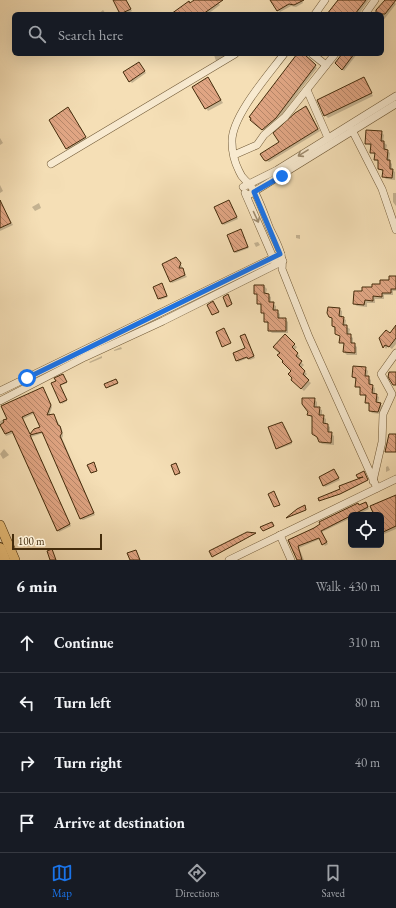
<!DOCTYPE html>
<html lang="en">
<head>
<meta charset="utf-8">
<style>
	body { margin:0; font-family:"EB Garamond",serif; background:#242831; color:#f1f3f6 }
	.controls { position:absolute; right:12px; bottom:12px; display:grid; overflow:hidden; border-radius:6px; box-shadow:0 4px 16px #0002 }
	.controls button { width:36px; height:36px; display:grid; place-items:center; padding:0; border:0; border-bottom:1px solid #363941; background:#171b24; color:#f1f3f6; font:20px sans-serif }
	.scale { position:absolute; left:12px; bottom:10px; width:90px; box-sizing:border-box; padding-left:4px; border:2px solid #442c0c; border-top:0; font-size:11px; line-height:14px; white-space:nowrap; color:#442c0c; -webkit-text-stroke:3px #f8ead0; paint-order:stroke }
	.stop { position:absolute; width:12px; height:12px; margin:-9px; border:3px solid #1a73e8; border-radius:50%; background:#fff }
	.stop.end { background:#1a73e8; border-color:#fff; box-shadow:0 1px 4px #0008 }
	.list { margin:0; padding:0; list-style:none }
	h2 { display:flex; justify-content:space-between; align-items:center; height:52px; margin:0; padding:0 16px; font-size:17px }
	h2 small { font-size:13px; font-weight:400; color:#9ea1a6 }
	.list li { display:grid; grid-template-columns:26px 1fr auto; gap:12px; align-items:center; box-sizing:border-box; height:60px; padding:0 16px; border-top:1px solid #363941 }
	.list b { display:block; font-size:15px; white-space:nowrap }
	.list em { font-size:13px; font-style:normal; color:#9ea1a6 }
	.icon { flex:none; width:22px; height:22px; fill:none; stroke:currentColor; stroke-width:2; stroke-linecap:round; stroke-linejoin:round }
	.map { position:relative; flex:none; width:396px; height:560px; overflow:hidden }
	.search { position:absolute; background:#171b24; box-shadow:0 4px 16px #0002; left:12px; right:12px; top:12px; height:44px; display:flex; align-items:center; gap:10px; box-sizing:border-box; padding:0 14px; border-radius:6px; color:#9ea1a6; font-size:15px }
	.sheet { height:292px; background:#171b24 }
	nav { display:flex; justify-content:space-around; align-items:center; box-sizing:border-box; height:56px; border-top:1px solid #363941; background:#171b24; font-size:11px; color:#9ea1a6 }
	nav a { display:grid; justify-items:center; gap:2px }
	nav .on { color:#1a73e8 }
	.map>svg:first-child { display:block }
	.shadow { fill:#0003; fill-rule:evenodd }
	.building { fill:url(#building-back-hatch); stroke:#442c0c; fill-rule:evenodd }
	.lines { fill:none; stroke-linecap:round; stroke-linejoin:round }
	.minor-casing { stroke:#705936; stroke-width:8 }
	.major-casing { stroke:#442c0c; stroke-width:10 }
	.highway-casing { stroke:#442c0c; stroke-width:12 }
	.minor { stroke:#f8ead0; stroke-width:7 }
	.major { stroke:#eac07b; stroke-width:9 }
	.highway { stroke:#eac07b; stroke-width:10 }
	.oneway { stroke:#9e8b6e }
	.route { stroke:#1a73e8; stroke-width:5 }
</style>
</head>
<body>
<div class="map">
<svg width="396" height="560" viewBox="0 0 396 560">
	<defs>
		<pattern id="building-back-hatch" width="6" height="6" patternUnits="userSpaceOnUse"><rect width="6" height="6" fill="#e0a583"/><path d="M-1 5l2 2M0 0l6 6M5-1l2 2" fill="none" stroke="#b7876a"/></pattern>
	</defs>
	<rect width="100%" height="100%" fill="#f5dfb6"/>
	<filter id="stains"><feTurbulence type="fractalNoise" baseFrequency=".005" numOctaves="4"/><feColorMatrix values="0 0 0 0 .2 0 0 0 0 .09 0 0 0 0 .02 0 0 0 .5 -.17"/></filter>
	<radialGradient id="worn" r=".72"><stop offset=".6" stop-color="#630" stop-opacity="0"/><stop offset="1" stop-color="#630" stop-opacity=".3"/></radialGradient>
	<g class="shadow">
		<path d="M114 0H126L132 11 127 14H121Z"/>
		<path d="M199 0H216L220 5 208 14H169Z"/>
		<path d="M271 0H302L303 3 296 7 291 6 280 12Z"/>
		<path d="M339 0H369L359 14H329Z"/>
		<path d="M387 0H392L396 4 382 22V14H375Z"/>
		<path d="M103 10 106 14H98Z"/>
		<path d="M217 54H225L226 55 216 61 214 55Z"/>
		<path d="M298 54H303L317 68 278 120 265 131 253 122Z"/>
		<path d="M344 54H357L344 71 336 63Z"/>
		<path d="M139 63 146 73 132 83 130 81Z"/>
		<path d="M364 78 373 96 328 118 325 115Z"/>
		<path d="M210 81 223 103 208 111 193 87Z"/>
		<path d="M68 108 87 139 69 150 67 148Z"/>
		<path d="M307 109 320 131 269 162 267 161 265 159Z"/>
		<path d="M381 132 384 135 383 142 387 145 386 150 390 153 389 161 392 164V170L395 172V180L386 179 383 176 384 172 379 169V162L375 160V155L371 152V146L366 143Z"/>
		<path d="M0 138 3 143 0 145Z"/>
		<path d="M0 185 3 191 0 193Z"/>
		<path d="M393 193H396V206L393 202Z"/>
		<path d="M229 201 238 219 224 225 223 224Z"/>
		<path d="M39 203 41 208 35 211 32 207Z"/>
		<path d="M3 207 13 225 0 231V208Z"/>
		<path d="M241 230 249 248 236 253 234 252Z"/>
		<path d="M296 235H300V239L296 238Z"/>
		<path d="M258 242 260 245 256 247 254 243Z"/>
		<path d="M176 259 182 266 181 269 187 277 172 283 171 282Z"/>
		<path d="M396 277V291H393V295H384V299H375V303H367V307L357 306 354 304 372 288Z"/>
		<path d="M163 286 168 297 160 300 154 288Z"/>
		<path d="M255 286H264L267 289 266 294 271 297V303L276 306V311L280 314V319H285L288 322V333H272L269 330V324L265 322 264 315 262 312V306L258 303V296L255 293Z"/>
		<path d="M339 309 342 311V318L346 320 345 326 350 329 349 335 353 338V344L357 347V355H347L344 352 345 345 340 342 341 337 336 334 333 326V319L330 316Z"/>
		<path d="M396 330V344L392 349 388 346 386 349 380 339Z"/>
		<path d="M285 336 297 347 294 351 300 356 298 359 304 365 301 368 307 374 304 377 311 383 304 391 292 380V371L281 353Z"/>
		<path d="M246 337 255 358 250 360 248 358 238 362 237 360 246 349Z"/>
		<path d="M121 347 122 349 114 351V350Z"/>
		<path d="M102 356V358L90 363 89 362Z"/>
		<path d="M365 368 368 371 367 377 371 380V386L375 388V395L379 397 378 404 383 406 381 414 372 413 370 411V405L366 403 367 397 361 394V389L356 386V380L353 377Z"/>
		<path d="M64 376 67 383 60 386 67 401 62 404 52 384Z"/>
		<path d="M117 381 118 384 107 388Z"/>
		<path d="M43 388 52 407 49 416 53 415 55 417 62 429 63 436 62 438 95 515 83 520 81 519 43 433 31 437 71 526 59 532 14 433 6 436 0 423V421L8 418ZM35 413 41 428 30 435 23 419Z"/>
		<path d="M314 399 317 402V408L322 410V416L326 419V425L330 427V433L334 436V445L322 444 320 442 313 418 308 415Z"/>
		<path d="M283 424 292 444 278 449 277 448Z"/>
		<path d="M4 449 9 455 3 459 0 454Z"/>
		<path d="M388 466 390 470 386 472V467Z"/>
		<path d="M334 471 340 480 325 487 324 485Z"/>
		<path d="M364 472 367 480 341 494 320 500 360 479 359 478Z"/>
		<path d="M396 496V529L384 534 381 529V515H375Z"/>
		<path d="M366 503 369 509 357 515H351V518L322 532 328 544 325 546 320 539 299 548 304 560H298L289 541 358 504 360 506Z"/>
		<path d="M247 533 255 534 213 556Z"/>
	</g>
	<g class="building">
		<path d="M113 0H126L131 9 120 14Z"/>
		<path d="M194 0H223L203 14H171L189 1 190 3Z"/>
		<path d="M270 0H304L294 5 289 4 277 11Z"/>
		<path d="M338 0H366L355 14H327Z"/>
		<path d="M385 0H396L385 14H376V10Z"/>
		<path d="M297 54H304L316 65 276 118 262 130 250 120 251 118 249 117Z"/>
		<path d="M342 54H354L342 70 335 63Z"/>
		<path d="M139 62 145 71 129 82 123 72Z"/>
		<path d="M208 77 221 100 205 109 192 87Z"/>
		<path d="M364 77 372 93 324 116 317 100Z"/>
		<path d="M306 106 318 129 266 161 264 160 260 154 279 142 273 133 295 113Z"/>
		<path d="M68 107 86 137 66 149 49 120Z"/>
		<path d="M366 130 382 131 381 141H384V149L388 150 387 160H390V169H393L392 178 382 177 383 170 378 169V160H374L375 153H370L371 144H365Z"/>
		<path d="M0 200 11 223 0 228Z"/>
		<path d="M229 200 237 217 222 224 214 207Z"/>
		<path d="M241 229 248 247 234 252 227 235Z"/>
		<path d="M176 257 181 263 179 268H183L185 275 170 282 162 264Z"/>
		<path d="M389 276H396V289H391V293H382V297L373 296V301L365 300 364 305 353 304 354 291H362V287H372V284H380V280H389Z"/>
		<path d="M162 283 167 296 158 299 153 287Z"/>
		<path d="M254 285H264V293L269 294V302H274L273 310H278V318H286V331H268V322H264V313H261V304H257V294H254Z"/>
		<path d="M228 294 232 304 227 307 223 297Z"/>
		<path d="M213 301 219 312 212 315 207 305Z"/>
		<path d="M328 307 340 308 339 316 344 317 343 325H347V334H351V343H355V353L343 352 344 343H339L340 336 335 334V327L332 326V318L329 317 327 313Z"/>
		<path d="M396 325V338L389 347 385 345 383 348 379 338 386 330 390 333Z"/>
		<path d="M224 328 231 343 222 347 216 332Z"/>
		<path d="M245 334 254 356 248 359 247 357 236 361 233 353 245 348 240 336Z"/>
		<path d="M285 334 295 344 292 347 298 353 296 356 302 361 299 365 305 371 303 374 309 380 301 389 291 380 292 378 288 374 291 371 282 362 283 361 277 355 280 353 273 347Z"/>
		<path d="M353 366 366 367 365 376H369V384L373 385 372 393 377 394 376 402 381 403 378 412 369 411V403H365L366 395H360V387H355L356 378 352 377Z"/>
		<path d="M389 372H396V385H393L388 377Z"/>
		<path d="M63 374 67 382 60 385 67 400 60 403 51 383 56 381 54 378Z"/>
		<path d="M116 379 118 383 106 388 104 384Z"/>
		<path d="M43 387 51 405 47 415 54 414 58 425 60 426 62 433 60 436 94 513 80 519 42 432 30 435 70 524 57 531 12 431 5 434 0 425 4 422 3 420 7 419 1 406ZM33 412 40 427 34 429 30 434 22 417Z"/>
		<path d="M302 398H315L314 407H320L319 415H324L323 423 328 424V432H332L331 443 319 442 317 437 312 434V416L307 415 308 412 302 404Z"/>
		<path d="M282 422 292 442 276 449 268 427Z"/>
		<path d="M389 434H396V452H385Z"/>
		<path d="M94 462 97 471 91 473 87 465Z"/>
		<path d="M176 463 180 473 175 475 171 465Z"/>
		<path d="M334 469 339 478 323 486 319 477Z"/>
		<path d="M364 471 368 480 340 494 319 501 318 498 340 489 339 486 363 477 358 478 356 475Z"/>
		<path d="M274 491 280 505 274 507 268 494Z"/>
		<path d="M396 495V526L381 533V515H374L370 506Z"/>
		<path d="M366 502 368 507 321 531 327 542 322 545 319 538 298 546 302 560H297L288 540 314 528 320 524 319 522 358 503 359 505Z"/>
		<path d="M305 505 306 510 286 518 297 509Z"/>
		<path d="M272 522 274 526 263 531 260 527Z"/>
		<path d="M247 532 256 533 212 557 209 551Z"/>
		<path d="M52 549 56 560H50L47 551Z"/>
		<path d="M136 550 140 560H130L127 553Z"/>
	</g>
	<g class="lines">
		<g class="minor-casing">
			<g id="minor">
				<path d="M315 14 325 0"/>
				<path d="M365 14 375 0"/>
				<path d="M284 54C269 74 231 117 232 142 232 151 235 163 239 171 242 179 245 179 250 185 258 194 265 217 270 229 276 241 284 255 282 269L309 337 377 488"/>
				<path d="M312 54 326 65"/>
				<path d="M307 90 328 138"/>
				<path d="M352 130 382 189 396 230"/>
				<path d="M234 155 257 145 264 135 285 117 335 54"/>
				<path d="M51 164 235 54"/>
				<path d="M243 187 277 170 396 96"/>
				<path d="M245 193 275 262"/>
				<path d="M247 196 396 104"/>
				<path d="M0 391 281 254"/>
				<path d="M0 401 85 357 163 321 283 261"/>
				<path d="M373 481 382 442 383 414 392 394 381 374 396 353"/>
				<path d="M280 535 291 560"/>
				<path d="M229 560 396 479"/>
			</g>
		</g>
		<g class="major-casing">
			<path id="major" d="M0 525 15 560"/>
		</g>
		<g class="highway-casing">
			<path id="highway" d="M0 548 5 560"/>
		</g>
		<use href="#minor" class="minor"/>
		<use href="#major" class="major"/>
		<use href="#highway" class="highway"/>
	</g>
	<defs><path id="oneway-shaft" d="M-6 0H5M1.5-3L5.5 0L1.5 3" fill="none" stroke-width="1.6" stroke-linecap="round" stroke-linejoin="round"/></defs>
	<g class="oneway">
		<use href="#oneway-shaft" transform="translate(303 153) rotate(148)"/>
		<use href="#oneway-shaft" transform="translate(256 217) rotate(65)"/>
	</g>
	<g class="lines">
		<path class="route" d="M27 378 280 254 254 192 282 176"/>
	</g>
	<rect width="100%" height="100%" filter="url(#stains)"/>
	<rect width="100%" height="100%" fill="url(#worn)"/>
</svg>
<div class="controls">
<button><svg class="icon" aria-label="locate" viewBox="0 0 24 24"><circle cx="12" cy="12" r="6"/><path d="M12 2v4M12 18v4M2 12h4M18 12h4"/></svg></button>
</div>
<div class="scale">100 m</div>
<div class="stop" style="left:27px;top:378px"></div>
<div class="stop end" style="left:282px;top:176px"></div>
<div class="search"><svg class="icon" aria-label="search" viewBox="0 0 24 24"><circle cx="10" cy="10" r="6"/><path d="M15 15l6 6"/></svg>Search here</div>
</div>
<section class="sheet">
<h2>6 min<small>Walk · 430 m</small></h2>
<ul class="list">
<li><svg class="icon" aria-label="ahead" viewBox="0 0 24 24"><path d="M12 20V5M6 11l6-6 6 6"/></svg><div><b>Continue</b></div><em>310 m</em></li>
<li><svg class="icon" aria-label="left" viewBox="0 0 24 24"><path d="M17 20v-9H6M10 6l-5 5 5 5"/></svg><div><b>Turn left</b></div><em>80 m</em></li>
<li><svg class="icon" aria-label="right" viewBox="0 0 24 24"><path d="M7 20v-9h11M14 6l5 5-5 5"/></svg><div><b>Turn right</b></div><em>40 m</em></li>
<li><svg class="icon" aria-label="arrive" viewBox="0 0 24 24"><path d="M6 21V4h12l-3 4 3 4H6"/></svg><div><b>Arrive at destination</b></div></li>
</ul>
</section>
<nav>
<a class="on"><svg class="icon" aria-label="map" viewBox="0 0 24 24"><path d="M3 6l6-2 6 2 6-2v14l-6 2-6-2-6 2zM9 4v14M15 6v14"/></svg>Map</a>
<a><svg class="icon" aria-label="directions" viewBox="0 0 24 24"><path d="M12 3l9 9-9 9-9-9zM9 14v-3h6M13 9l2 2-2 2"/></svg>Directions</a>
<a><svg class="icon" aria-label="saved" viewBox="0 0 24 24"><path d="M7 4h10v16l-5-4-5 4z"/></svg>Saved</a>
</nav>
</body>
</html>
